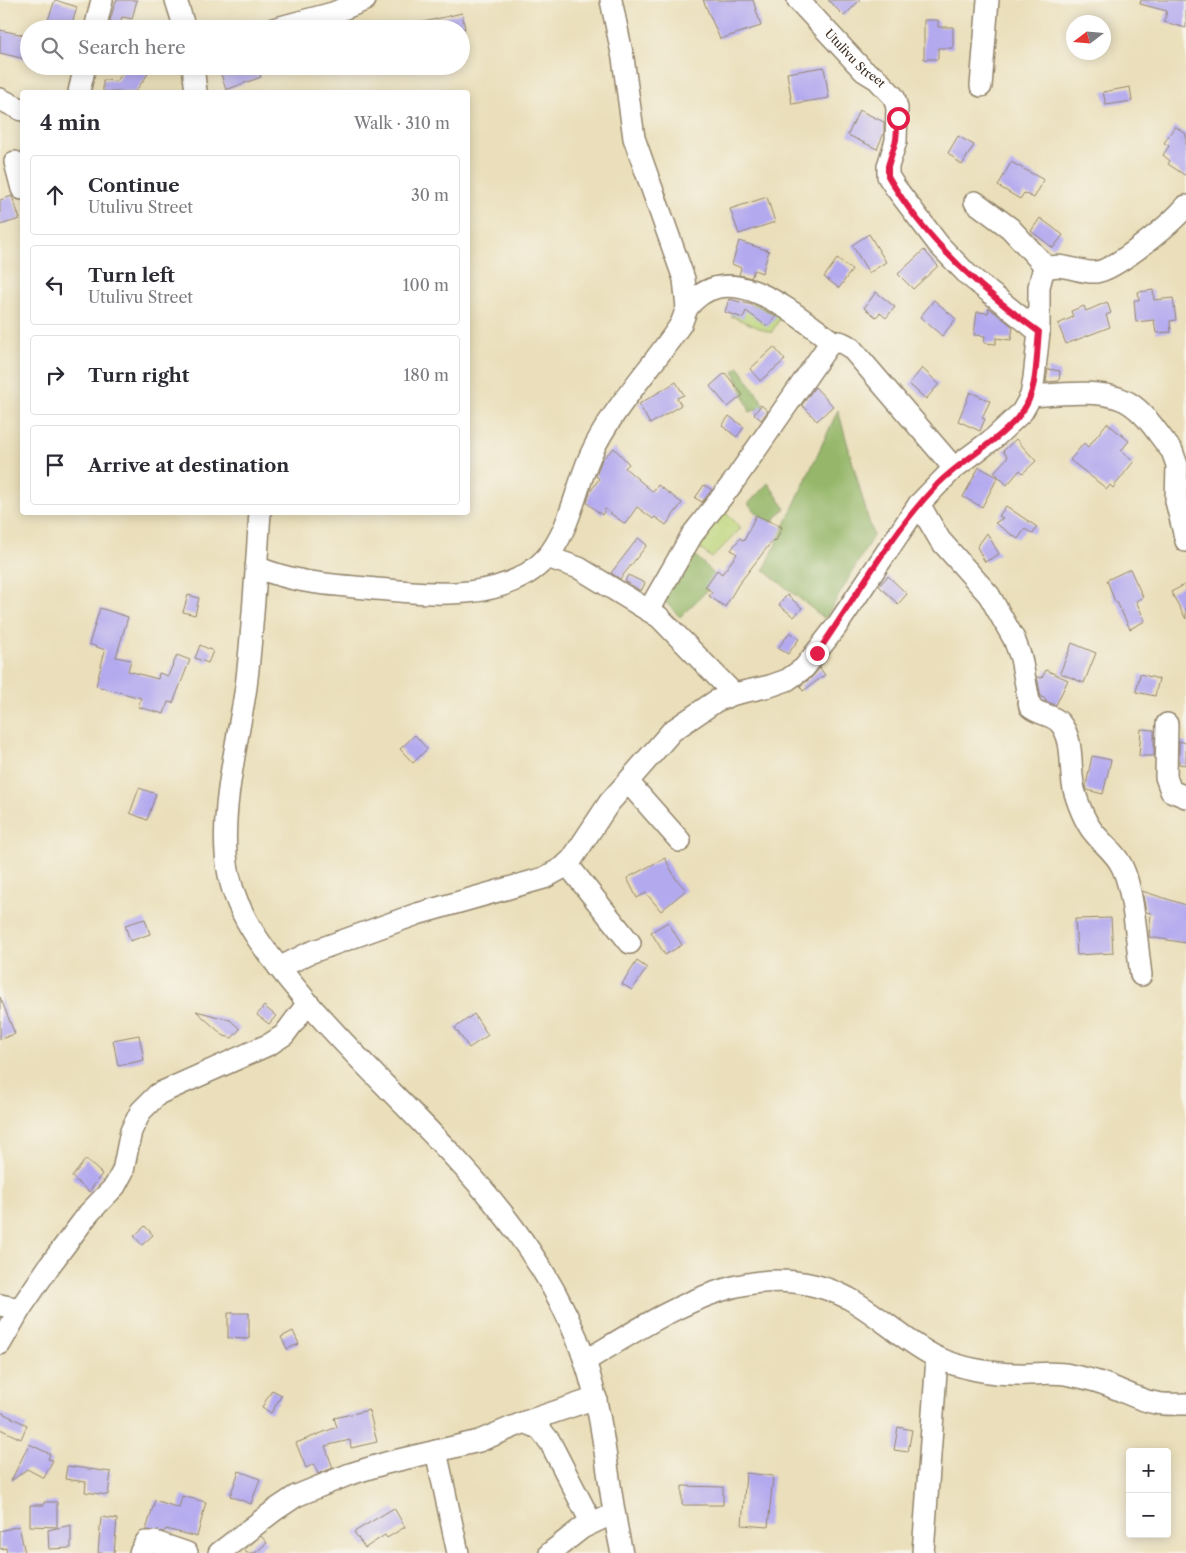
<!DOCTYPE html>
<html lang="en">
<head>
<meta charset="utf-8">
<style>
	body { margin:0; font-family:"Libre Caslon Text",serif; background:#f2f2f3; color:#2b2b33 }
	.controls { position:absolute; right:15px; bottom:15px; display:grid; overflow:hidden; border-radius:5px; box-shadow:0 2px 12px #0003 }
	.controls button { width:45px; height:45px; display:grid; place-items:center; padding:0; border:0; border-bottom:1px solid #e1e1e2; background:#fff; color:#2b2b33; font:25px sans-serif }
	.compass { position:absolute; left:1066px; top:15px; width:45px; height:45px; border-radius:50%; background:#fff; box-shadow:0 2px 12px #0003; rotate:254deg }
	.stop { position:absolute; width:15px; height:15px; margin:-11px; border:4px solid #e11d48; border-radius:50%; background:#fff }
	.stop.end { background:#e11d48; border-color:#fff; box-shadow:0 1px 5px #0008 }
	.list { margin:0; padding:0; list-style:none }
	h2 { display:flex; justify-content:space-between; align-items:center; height:65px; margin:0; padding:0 20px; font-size:21px }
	h2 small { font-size:16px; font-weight:400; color:#7c7c81 }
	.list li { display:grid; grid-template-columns:32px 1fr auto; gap:15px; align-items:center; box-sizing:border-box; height:80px; margin:0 10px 10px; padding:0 10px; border:1px solid #e1e1e2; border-radius:5px }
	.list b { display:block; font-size:19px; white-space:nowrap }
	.list p { margin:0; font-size:16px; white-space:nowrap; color:#7c7c81 }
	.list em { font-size:16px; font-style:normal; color:#7c7c81 }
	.icon { flex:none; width:28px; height:28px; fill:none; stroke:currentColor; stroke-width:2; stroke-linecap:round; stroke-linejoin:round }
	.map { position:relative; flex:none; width:1186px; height:1553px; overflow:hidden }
	.search { position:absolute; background:#fff; box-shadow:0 2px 12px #0003; left:20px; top:20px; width:450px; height:55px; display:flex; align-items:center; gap:12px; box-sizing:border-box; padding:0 18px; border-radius:28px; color:#7c7c81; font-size:19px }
	.panel { position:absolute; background:#fff; box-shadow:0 2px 12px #0003; left:20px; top:90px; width:450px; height:425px; border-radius:5px }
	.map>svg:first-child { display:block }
	.green { fill:#bdd67b; stroke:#7c804c }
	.forest { fill:#96b76b; stroke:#687044 }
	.building { fill:#b3a9ef }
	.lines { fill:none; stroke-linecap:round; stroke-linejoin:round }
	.minor-casing { stroke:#92846c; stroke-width:24 }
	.minor { stroke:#fff; stroke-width:21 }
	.route { stroke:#e11d48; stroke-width:6 }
	.labels { text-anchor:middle; stroke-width:4.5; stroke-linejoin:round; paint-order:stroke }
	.street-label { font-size:12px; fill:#3b2a1e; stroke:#f7f3e8 }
</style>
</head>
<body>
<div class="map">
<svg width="1186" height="1553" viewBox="0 0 1186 1553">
	<rect width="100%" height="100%" fill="#f7f3e8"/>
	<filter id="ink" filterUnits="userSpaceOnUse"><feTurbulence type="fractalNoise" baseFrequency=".02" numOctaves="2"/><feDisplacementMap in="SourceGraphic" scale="10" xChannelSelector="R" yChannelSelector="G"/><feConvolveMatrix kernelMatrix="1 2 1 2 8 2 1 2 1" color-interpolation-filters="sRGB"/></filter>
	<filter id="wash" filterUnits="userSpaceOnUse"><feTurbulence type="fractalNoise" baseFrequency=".0096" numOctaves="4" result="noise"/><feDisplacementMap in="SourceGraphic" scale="20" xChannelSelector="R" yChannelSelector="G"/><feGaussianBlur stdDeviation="1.12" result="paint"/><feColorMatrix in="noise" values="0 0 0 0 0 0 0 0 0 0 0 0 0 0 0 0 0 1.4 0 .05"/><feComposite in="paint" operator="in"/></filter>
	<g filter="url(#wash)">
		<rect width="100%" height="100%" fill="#eadfba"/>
		<g class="green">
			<path d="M753 303 781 317 771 333 731 316Z"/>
			<path d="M724 511 741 528 712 558 694 544Z"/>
		</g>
		<g class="forest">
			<path d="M739 367 765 406 750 412 734 371Z"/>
			<path d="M838 410 873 536 825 619 764 570Z"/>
			<path d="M768 483 785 508 769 525 748 504Z"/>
			<path d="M685 545 719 579 680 617 660 597Z"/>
		</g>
		<g id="blocks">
			<g class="building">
				<path d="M55 0 77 7 71 28 48 20Z"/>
				<path d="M116 0H137L132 19 122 17 119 29 108 27Z"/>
				<path d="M703 0H753L761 26 720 39Z"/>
				<path d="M828 0H860L844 16Z"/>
				<path d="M1141 0H1186V28L1164 22 1167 11 1140 4Z"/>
				<path d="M462 13 465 29H415V24Z"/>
				<path d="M924 20H938V27H953V48H938V59H924Z"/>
				<path d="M0 30 29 36V60L0 53Z"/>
				<path d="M127 66H136L148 74 135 92H103V80L117 81Z"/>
				<path d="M234 66H257L261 77 226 90 220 71Z"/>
				<path d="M824 67 829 98 792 104 787 73Z"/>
				<path d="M1130 87 1132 101 1106 105 1103 92Z"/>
				<path d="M859 110 884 122V133L877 149 848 135Z"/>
				<path d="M1175 126 1186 134V176L1168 164 1170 161 1163 155 1169 146 1164 143Z"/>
				<path d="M958 136 974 145 962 165 948 153Z"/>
				<path d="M1011 162 1044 180 1034 198 1024 193 1020 199 998 186Z"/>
				<path d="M12 196 20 219 0 225V200Z"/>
				<path d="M767 197 775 222 739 234 730 209Z"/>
				<path d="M1040 218 1063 235 1053 248 1031 231Z"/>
				<path d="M869 234 886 262 869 273 852 245Z"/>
				<path d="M739 241 769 251 762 273 754 270 751 278 739 275 741 268 732 264Z"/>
				<path d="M924 250 938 266 913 289 898 274Z"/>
				<path d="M837 259 852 270 839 288 824 277Z"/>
				<path d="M1153 290 1154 300 1173 298 1176 320 1170 321 1171 332 1156 333 1154 320 1136 322 1134 300H1139L1138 292Z"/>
				<path d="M876 292 895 307 886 318 880 313 876 317 864 308Z"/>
				<path d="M729 299 756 306 776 316 768 327 746 311 743 318 725 312Z"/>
				<path d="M934 300 956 319 942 336 920 317Z"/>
				<path d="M1107 302 1111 313 1106 315 1110 327 1066 344 1058 324 1073 317 1071 311 1084 306 1086 311Z"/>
				<path d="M989 308 1013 327 1011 340 996 338V344L984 343 985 336 974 335 977 312 988 313Z"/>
				<path d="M774 347 785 360 760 381 750 369Z"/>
				<path d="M922 368 939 384 926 399 909 384Z"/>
				<path d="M1048 369 1060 371 1059 381 1046 382Z"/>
				<path d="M725 373 743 395 728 407 710 386Z"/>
				<path d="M676 382 684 395 677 398 681 405 650 424 639 404Z"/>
				<path d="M815 387 833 406 817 421 802 405Z"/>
				<path d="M970 392 990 401 982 418 985 419 980 431 958 421Z"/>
				<path d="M761 405 768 411 761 420 754 414Z"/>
				<path d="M729 416 744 427 737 437 722 426Z"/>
				<path d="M1107 423 1129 441 1121 451 1134 461 1113 488 1110 485 1107 489 1070 460 1084 443 1088 447Z"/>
				<path d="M1016 439 1036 461 1023 473 1020 470 1007 485 994 472 1008 457 1003 451Z"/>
				<path d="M614 448 629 464 625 468 653 492 658 485 682 503 666 525 655 517 653 519 637 507 625 524 605 509 602 515 587 503 590 492 599 479 596 476 602 459Z"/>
				<path d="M979 467 998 477 982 507 963 497Z"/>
				<path d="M704 485 712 490 702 502 695 498Z"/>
				<path d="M1006 506 1037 527 1033 534 1025 529 1018 539 995 523 1003 518 999 516Z"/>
				<path d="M756 515 782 527 776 541 773 540 738 585 725 607 709 596 712 592 705 587 717 570 722 574 737 554 731 550 740 538 744 541Z"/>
				<path d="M987 533 999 554 985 562 977 547Z"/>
				<path d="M638 538 647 545 620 579 611 573Z"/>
				<path d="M1130 569 1143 597 1136 601 1145 621 1130 629 1117 602H1115L1107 580Z"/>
				<path d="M628 575 645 583 641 591 625 581Z"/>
				<path d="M888 576 907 594 898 604 879 586Z"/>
				<path d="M1186 584V619L1171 592Z"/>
				<path d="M188 595 199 598 195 615 183 612Z"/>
				<path d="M787 595 802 608 794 617 779 605Z"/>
				<path d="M100 608 128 617 116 657 131 660 128 671 158 679 159 673 168 676 177 655 190 660 173 703 168 702 164 714 138 707 141 698 96 686 105 650 89 644Z"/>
				<path d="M790 632 799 639 788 654 778 648Z"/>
				<path d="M1072 643 1096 653 1084 683 1060 673Z"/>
				<path d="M200 645 213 651 208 663 195 658Z"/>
				<path d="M820 668 825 675 803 691 800 686 811 678Z"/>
				<path d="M1046 670 1068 680 1056 705 1045 701 1046 699 1041 697 1037 677 1042 678Z"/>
				<path d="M1140 674 1159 679 1155 696 1136 692Z"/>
				<path d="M1141 729 1154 730V756H1139Z"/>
				<path d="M415 735 427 749 413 763 400 749Z"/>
				<path d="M1179 741 1186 743V765L1179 764Z"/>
				<path d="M1092 756 1111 760 1103 794 1087 790 1086 785Z"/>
				<path d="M139 788 156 794 147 820 130 813Z"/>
				<path d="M665 858 676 879 686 890 661 911 646 893 637 898 627 878Z"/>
				<path d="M1142 891 1186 905V943L1149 937 1151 913 1146 912Z"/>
				<path d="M1111 918 1113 953 1077 955 1075 919Z"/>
				<path d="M145 919 150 934 130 941 125 925Z"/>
				<path d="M668 922 682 945 665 955 651 932Z"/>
				<path d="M637 961 647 968 632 990 622 984Z"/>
				<path d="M0 997 15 1034 0 1039Z"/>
				<path d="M264 1006 276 1016 269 1024 257 1015Z"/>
				<path d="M196 1011 230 1020 240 1029 232 1038 224 1036Z"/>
				<path d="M474 1014 488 1035 469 1048 455 1028Z"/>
				<path d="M139 1035 144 1060 118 1066 113 1040Z"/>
				<path d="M86 1159 102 1174 89 1192 72 1177Z"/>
				<path d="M145 1226 153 1235 142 1245 134 1236Z"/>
				<path d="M228 1313H249V1339L228 1338Z"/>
				<path d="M293 1331 299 1344 287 1349 281 1337Z"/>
				<path d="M272 1390 282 1395 271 1413 262 1407Z"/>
				<path d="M369 1410 377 1442 351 1448 350 1440 325 1446 333 1468 318 1474 314 1464 306 1468 296 1443 337 1427 334 1418Z"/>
				<path d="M0 1412 27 1425 21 1439 0 1429Z"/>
				<path d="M898 1427 912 1430 908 1452 894 1450Z"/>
				<path d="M29 1444 50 1454 48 1459 53 1460 44 1478 27 1469 11 1481Z"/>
				<path d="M67 1466 111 1472 108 1495 85 1492 86 1482 65 1479Z"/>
				<path d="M239 1471 260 1479 251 1504 230 1496Z"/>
				<path d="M746 1473 773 1476 768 1527 742 1525Z"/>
				<path d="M682 1486 723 1487V1505H682Z"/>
				<path d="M182 1496 206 1502 197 1537 166 1529 164 1532 146 1530 155 1500 179 1508Z"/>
				<path d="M44 1502H57V1527L30 1526V1505H44Z"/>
				<path d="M394 1508 405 1527 387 1538 385 1535 365 1548 354 1532Z"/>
				<path d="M101 1517 117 1519 114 1553H98Z"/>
				<path d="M71 1525V1548L49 1549 48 1530Z"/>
				<path d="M19 1526 25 1553H7L6 1548 0 1549V1531Z"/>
				<path d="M261 1536 267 1543 255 1553H247L244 1550Z"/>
			</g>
		</g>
	</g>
	<g filter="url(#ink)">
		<use href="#blocks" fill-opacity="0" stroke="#92846c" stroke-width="1"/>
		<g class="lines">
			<g class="minor-casing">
				<g id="minor">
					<path d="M176 0 185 29"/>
					<path id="s1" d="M798 0 864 71 877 79 894 97 897 108 896 141 888 166V176L895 187 939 245 967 274 1039 332"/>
					<path d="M95 29 102 0"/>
					<path d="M273 29 333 13 365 0"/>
					<path d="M193 66 196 92"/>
					<path d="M981 86 988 0"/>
					<path d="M79 92 85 66"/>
					<path d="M0 99 22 110"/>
					<path d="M15 162 22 189"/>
					<path d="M975 202 1010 228 1047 268"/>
					<path d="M687 308C729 254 794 314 833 342"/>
					<path d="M1031 396C1059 394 1105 388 1129 403 1147 414 1159 436 1172 451L1177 465 1176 501 1186 541"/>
					<path d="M919 504 940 540 989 595 1014 639 1021 658 1030 707C1039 715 1052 714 1060 723 1076 742 1068 772 1075 793 1079 806 1086 824 1095 834 1103 844 1114 852 1120 863 1134 885 1137 948 1141 975"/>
					<path d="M260 512C256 570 253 629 246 687 238 742 217 820 229 875 239 924 277 965 308 1003 406 1117 536 1212 585 1361 606 1423 607 1489 622 1553"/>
					<path d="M547 557 579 568 659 617 734 694"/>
					<path d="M256 567C296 583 324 584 366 588 423 593 503 605 546 558 569 533 577 484 591 454 611 410 654 365 681 324L687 308 684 279 634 138 623 58 611 0"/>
					<path d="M649 610 692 535 732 484 828 346C837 339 842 342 851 348L954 468"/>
					<path d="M1167 724 1166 777 1171 791 1186 797"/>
					<path d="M628 782 680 841"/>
					<path d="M567 864 630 943"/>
					<path d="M279 968 309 953 417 914 544 878 564 867 572 859 609 803 672 731 716 701 734 694 770 686 787 680 804 668 836 627 919 504 954 468 993 439 1022 412 1031 396 1034 378 1039 332V287L1043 271C1057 259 1080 274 1096 272 1116 270 1173 222 1186 206"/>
					<path d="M0 1305 20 1309"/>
					<path d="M0 1344 20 1309 50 1265 89 1213 115 1186 123 1171 131 1131 141 1111 158 1094 270 1044 284 1035 308 1003"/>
					<path d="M585 1361C664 1314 754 1250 848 1298 879 1315 904 1341 936 1357 959 1368 991 1374 1017 1374 1034 1375 1052 1371 1070 1375 1086 1378 1101 1382 1117 1389 1129 1394 1142 1401 1156 1403 1165 1405 1176 1404 1186 1404"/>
					<path d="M525 1422 540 1429 550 1442 591 1522"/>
					<path d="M436 1451 458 1553"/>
					<path d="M140 1553 146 1542H155L187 1553"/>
					<path d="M219 1553 275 1510 296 1496 350 1474 386 1463 479 1441 525 1422 596 1398"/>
					<path d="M550 1553 582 1528 603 1518"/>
					<path d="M923 1553 937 1358"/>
				</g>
			</g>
			<use href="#minor" class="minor"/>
		</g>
	</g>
	<g class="lines" filter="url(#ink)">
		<path class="route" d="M817 653C856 598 889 535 936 486 961 459 1000 442 1022 412 1038 391 1036 357 1039 332 981 290 924 239 888 176V166L896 140 898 118"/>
	</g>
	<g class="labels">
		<g class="street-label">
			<text dy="4" stroke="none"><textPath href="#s1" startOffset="82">Utulivu Street</textPath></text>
		</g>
	</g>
</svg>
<div class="controls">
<button>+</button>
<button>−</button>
</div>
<svg class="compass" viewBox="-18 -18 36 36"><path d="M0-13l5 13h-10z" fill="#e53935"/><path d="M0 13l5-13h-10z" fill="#7c7c81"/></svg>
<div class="stop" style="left:898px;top:118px"></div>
<div class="stop end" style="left:817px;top:653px"></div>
<div class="search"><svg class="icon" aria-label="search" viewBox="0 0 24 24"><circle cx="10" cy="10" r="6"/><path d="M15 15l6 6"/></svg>Search here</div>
<section class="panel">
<h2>4 min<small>Walk · 310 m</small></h2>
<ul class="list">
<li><svg class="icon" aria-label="ahead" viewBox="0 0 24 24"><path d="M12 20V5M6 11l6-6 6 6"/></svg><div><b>Continue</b><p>Utulivu Street</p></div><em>30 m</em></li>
<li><svg class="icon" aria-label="left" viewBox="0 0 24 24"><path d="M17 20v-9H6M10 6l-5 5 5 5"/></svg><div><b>Turn left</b><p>Utulivu Street</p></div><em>100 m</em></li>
<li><svg class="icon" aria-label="right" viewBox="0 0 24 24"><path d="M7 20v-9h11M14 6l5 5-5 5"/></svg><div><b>Turn right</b></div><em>180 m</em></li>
<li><svg class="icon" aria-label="arrive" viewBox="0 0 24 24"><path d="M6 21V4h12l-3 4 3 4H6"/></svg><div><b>Arrive at destination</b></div></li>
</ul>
</section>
</div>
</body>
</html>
